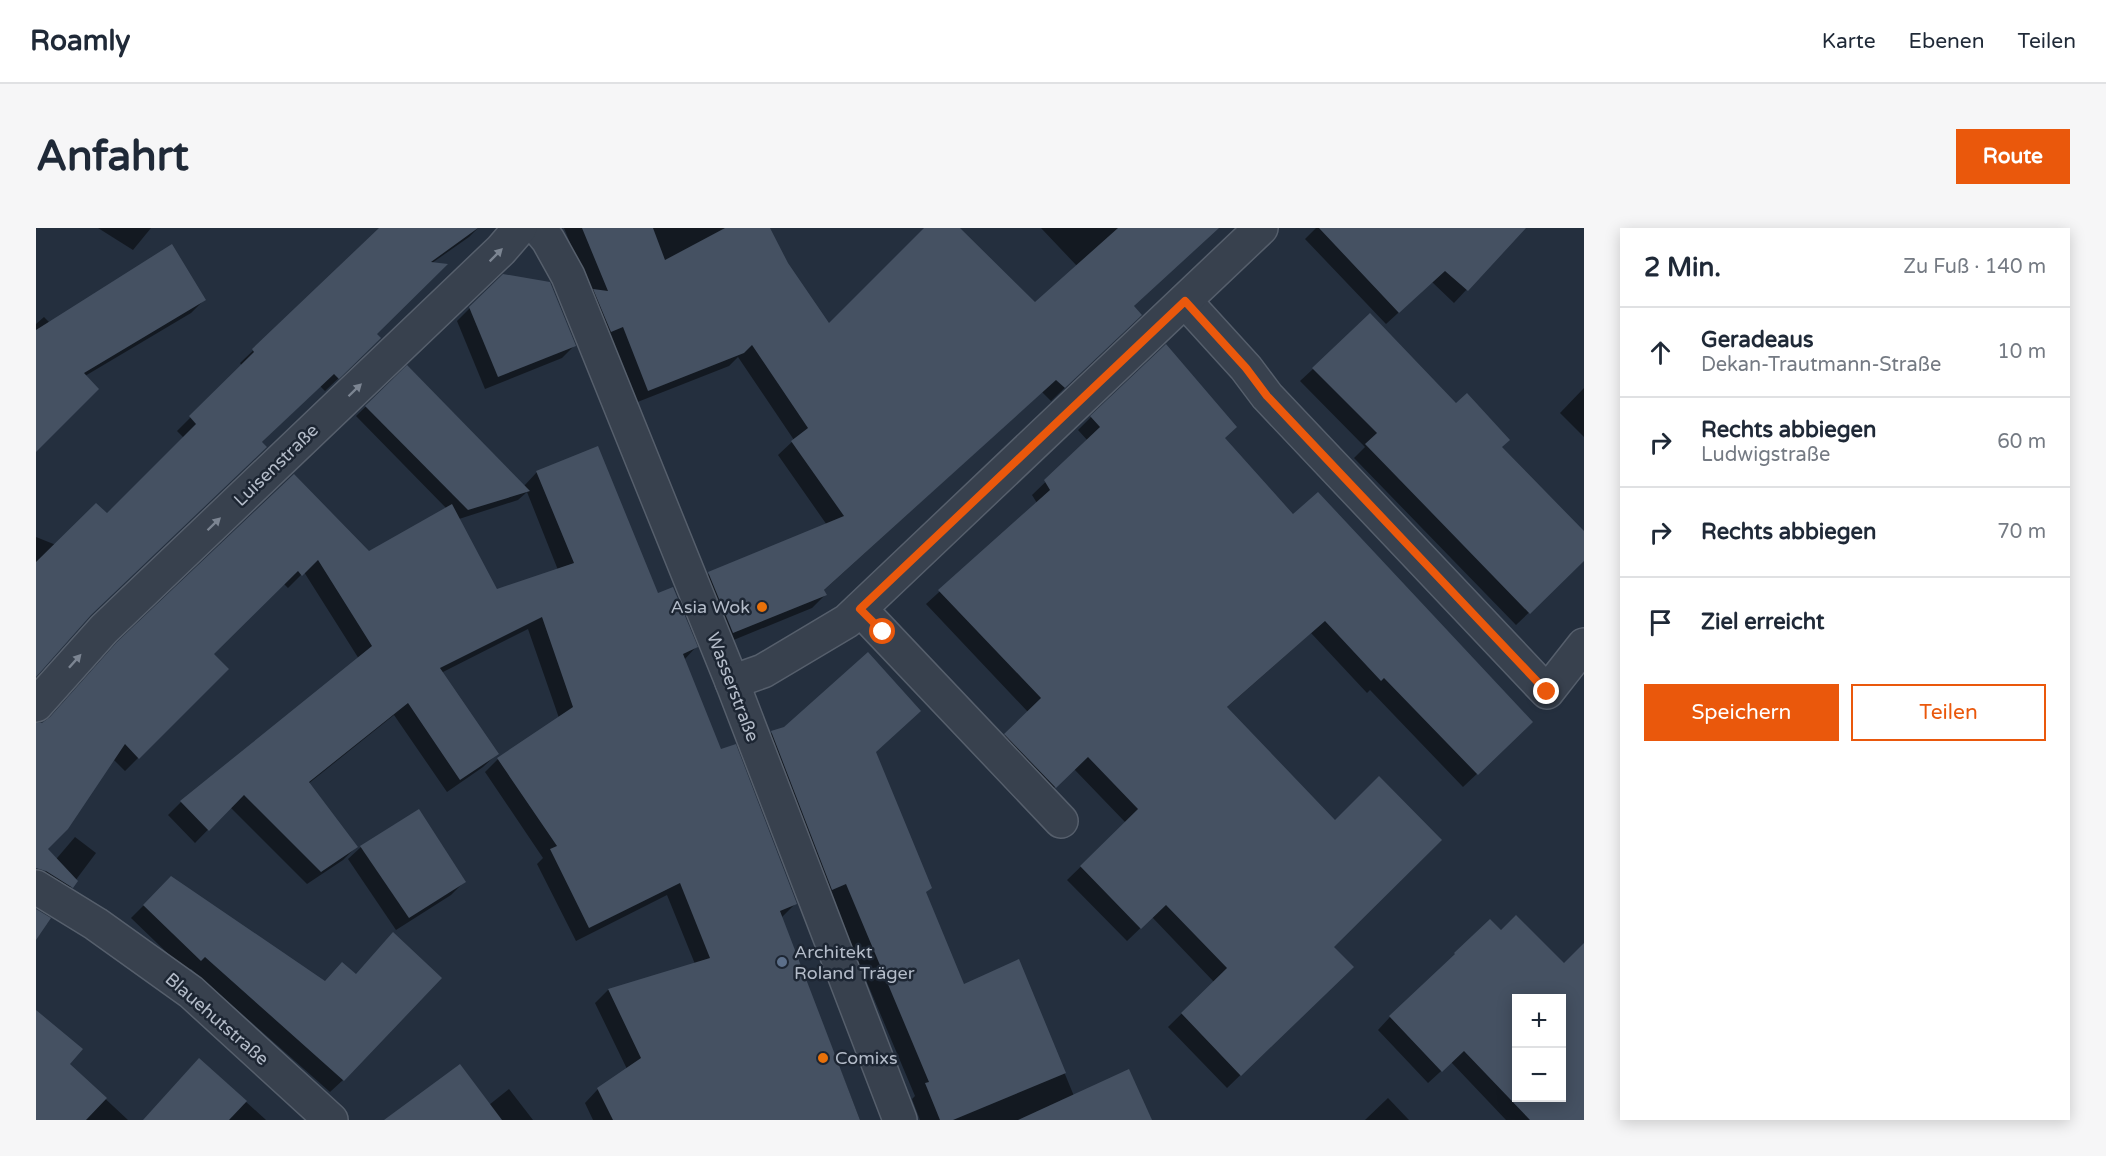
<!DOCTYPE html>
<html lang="de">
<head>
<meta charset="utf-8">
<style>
	body { margin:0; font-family:"Varela Round",sans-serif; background:#f6f6f7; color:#1f2937 }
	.controls { position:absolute; right:18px; bottom:18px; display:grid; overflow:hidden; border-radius:0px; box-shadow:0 3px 15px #0003 }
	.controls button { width:54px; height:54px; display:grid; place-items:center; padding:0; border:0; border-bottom:2px solid #e0e1e3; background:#fff; color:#1f2937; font:30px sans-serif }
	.stop { position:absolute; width:18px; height:18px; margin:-14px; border:4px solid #ea580c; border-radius:50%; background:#fff }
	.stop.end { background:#ea580c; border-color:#fff; box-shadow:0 2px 6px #0008 }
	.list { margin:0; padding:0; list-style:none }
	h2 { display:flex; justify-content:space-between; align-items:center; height:78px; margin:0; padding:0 24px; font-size:26px }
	h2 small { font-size:20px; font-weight:400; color:#747a83 }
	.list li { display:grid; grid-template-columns:39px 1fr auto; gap:18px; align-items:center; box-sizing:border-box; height:90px; padding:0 24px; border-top:2px solid #e0e1e3 }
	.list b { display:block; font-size:22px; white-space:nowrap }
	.list p { margin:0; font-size:20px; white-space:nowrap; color:#747a83 }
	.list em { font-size:20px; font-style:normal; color:#747a83 }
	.actions { display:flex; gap:12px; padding:18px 24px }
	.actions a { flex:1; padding:14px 0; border:2px solid #ea580c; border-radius:0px; text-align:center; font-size:21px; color:#ea580c }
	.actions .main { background:#ea580c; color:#fff }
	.icon { flex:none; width:33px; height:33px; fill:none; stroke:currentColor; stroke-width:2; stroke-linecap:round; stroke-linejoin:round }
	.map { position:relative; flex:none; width:1548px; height:892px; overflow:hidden; border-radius:0px }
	header { display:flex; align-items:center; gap:36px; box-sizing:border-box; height:84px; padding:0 30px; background:#fff; border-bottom:2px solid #e0e1e3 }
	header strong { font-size:28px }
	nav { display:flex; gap:33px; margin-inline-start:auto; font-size:21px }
	.intro { display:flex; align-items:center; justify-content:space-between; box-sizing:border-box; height:144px; padding:0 36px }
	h1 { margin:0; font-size:42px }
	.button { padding:15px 27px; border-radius:0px; background:#ea580c; color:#fff; font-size:21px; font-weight:700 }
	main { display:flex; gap:36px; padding:0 36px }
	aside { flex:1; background:#fff; border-radius:0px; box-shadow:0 3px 15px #0003 }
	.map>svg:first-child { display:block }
	.shadow { fill:#0007; fill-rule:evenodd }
	.building { fill:#455162; fill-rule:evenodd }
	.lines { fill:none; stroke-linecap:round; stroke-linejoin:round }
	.minor-casing { stroke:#565f6c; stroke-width:36 }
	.minor { stroke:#38414e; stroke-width:33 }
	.oneway { fill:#7c8592 }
	.route { stroke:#ea580c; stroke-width:8 }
	.food-dot { fill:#e8710a; stroke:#1d2633; stroke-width:2 }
	.service-dot { fill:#5c6f8a; stroke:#1d2633; stroke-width:2 }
	.labels { text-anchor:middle; stroke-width:5; stroke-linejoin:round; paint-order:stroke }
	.street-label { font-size:18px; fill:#b4bcc9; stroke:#1d2633 }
	.poi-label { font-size:18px; fill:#b4bcc9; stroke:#1d2633; text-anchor:start }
</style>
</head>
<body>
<header>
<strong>Roamly</strong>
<nav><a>Karte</a><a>Ebenen</a><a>Teilen</a></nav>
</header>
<div class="intro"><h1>Anfahrt</h1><a class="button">Route</a></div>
<main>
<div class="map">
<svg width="1548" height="892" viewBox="0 0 1548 892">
	<rect width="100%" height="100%" fill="#242f3e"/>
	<g class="shadow">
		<path d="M62 0H115L97 22Z"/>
		<path d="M346 0H442L433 9 396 35 339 106 330 124 289 163 284 158 225 215 50 391 0 447V309L20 317 71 287 148 210 141 203 206 138 204 135Z"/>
		<path d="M528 0H732L751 36 793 97 890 0H922L999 76 1041 38 1005 0H1158L1097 79 1091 100 1015 173 1006 164 787 363 789 367 776 380 683 418 660 359 673 346 791 297 742 227 758 212 702 129 693 138 599 175Z"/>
		<path d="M1280 0H1459L1475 14 1418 75 1396 54 1350 96 1269 11Z"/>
		<path d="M168 72 155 85 49 148 0 222V96L8 89 14 95Z"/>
		<path d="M434 80 538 118 526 130 449 161 421 93Z"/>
		<path d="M371 139 488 258 501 244 621 367 660 419 648 432 684 523 759 676 745 690 824 892H557L549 875 562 861 591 841 559 775 572 762 659 736 631 667 540 713 501 636 507 630 449 544 462 531 523 490 492 401 405 445 461 526 447 539 411 564 358 487 272 556 320 619 307 632 271 656 194 579 159 615 132 587 145 574 323 431 268 344 252 360 247 355 176 426 191 441 89 543 77 531 0 631V497L6 496 11 493 258 248 333 325 411 281 320 188ZM491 264 522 342 460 363 423 291 482 272Z"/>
		<path d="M1277 141 1420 177 1465 219 1548 305V332L1480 397 1318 230 1329 219 1264 153Z"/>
		<path d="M1548 160V209L1524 185Z"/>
		<path d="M1055 189 1188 210 1257 289 1482 507 1427 559 1334 462 1331 465 1275 405 1190 480 1296 719 1316 739 1191 860 1132 799 1178 754 1116 689 1091 713 1031 652 1090 595 1038 541 1005 572 956 520 992 484 890 376 1001 275 996 267 1052 213 1042 202Z"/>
		<path d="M736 505 838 524 888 665 927 758 982 733 1038 868 1115 892H884L876 871 879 868 795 669 721 519Z"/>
		<path d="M39 609 60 625 30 665 4 650Z"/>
		<path d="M325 619 428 654 415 667 360 702 312 631Z"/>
		<path d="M135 650 288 755 306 736 307 852 294 864 155 741 151 744 95 690Z"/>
		<path d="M1464 704 1528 737 1548 717V892H1470L1415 834 1392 855 1342 802 1354 789ZM1480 770H1526V870H1480Z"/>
		<path d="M0 789 32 836 92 892H0Z"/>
		<path d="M164 832 230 892H108Z"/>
		<path d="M473 861 497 892H352L453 877Z"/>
		<path d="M1352 870 1373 892H1329Z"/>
	</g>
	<g class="building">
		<path d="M343 0H442L395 34 412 36 341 106 345 110 303 151 298 146 226 214 231 219 55 387 0 449V334L60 275 71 285 160 196 153 188 218 124 216 121Z"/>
		<path d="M546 0H617L629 32 689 0H734L752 35 793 95 888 0H924L999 74 1082 0H1183L1098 78 1106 87 1029 160 1020 152 788 362 791 367 697 405 672 344 808 288 755 213 772 200 716 117 708 125 612 163 587 99 575 104 557 61 572 63Z"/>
		<path d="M1283 0H1490L1432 63 1409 43 1363 85Z"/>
		<path d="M136 16 170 72 48 145 63 161 0 224V102Z"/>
		<path d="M467 46 514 54 540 118 462 149 433 79Z"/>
		<path d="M1334 85 1420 175 1431 165 1474 212 1466 219 1548 303V333L1494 386 1329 216 1341 205 1276 140Z"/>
		<path d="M1130 116 1201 199 1189 210 1257 286 1282 264 1497 494 1442 547 1348 450 1345 453 1289 393 1191 479 1299 592 1343 548 1406 612 1298 719 1318 739 1205 848 1145 785 1191 740 1130 677 1105 701 1044 638 1102 581 1052 529 1020 560 968 506 1005 470 902 362 1014 262 1008 252 1064 199 1054 188Z"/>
		<path d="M371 137 494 263 432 282 329 178Z"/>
		<path d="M562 218 622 365 637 359 662 419 647 426 685 521 700 516 761 676 744 683 824 892H577L561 860 605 830 572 761 674 730 644 655 553 700 514 621 521 618 461 530 537 479 506 389 404 440 463 526 424 552 372 475 273 554 322 619 285 644 208 567 173 603 144 573 336 418 282 332 266 348 262 343 178 426 193 441 103 531 89 516 32 601 12 621 42 653 37 660 10 643 0 640V495H6L14 489 81 414 258 246 333 323 416 276 461 361 538 335 500 243Z"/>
		<path d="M832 424 885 483 840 524 896 660 890 664 928 756 983 731 1030 845 917 892H904L889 855 893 854 810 656 796 662 735 503 748 499Z"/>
		<path d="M383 581 430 654 373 690 324 618Z"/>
		<path d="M135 648 289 753 306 734 320 746 357 704 406 750 308 853 169 729 165 733 107 677Z"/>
		<path d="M0 681 15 690 0 712Z"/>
		<path d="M1480 687 1528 735 1548 715V892H1494L1428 823 1406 844 1353 788 1419 726 1418 725 1454 691 1465 702ZM1480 771H1526V870H1480Z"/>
		<path d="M0 782 47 821 34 836 71 870 50 892H0Z"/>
		<path d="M163 830 211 873 193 892H107Z"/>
		<path d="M424 836 466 892H348Z"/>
		<path d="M1093 841 1116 892H982Z"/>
	</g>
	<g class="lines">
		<g class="minor-casing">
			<g id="minor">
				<path d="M502 0 512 12 532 48 696 454 864 892"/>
				<path d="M1149 73 1210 140 1231 168 1511 464 1548 417"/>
				<path d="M824 381 1025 593"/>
				<path d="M696 454 727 443 811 393 1225 0"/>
				<path d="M0 477 68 401 465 22 484 0"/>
				<path d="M0 659 60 696 155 764 295 892"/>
			</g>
		</g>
		<use href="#minor" class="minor"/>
	</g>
	<defs><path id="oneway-solid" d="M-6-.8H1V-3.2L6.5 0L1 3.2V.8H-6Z" transform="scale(1.5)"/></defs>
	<g class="oneway">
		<use href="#oneway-solid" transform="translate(460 27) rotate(-45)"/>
		<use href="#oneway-solid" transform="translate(319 162) rotate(-44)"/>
		<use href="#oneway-solid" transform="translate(178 296) rotate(-44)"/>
		<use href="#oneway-solid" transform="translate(39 433) rotate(-48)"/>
	</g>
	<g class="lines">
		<path class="route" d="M847 404 824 381 1149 73 1210 140 1231 168 1511 464"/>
	</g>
	<g class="food-dot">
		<circle cx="726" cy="379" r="6"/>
		<circle cx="787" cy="830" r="6"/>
	</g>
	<circle class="service-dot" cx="746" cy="734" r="6"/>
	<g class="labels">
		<g class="street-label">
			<text transform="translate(240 237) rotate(-44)" y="6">Luisenstraße</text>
			<text transform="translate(697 459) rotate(69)" y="6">Wasserstraße</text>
			<text transform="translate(181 791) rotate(41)" y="6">Blauehutstraße</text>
		</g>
		<g class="poi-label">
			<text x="714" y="385" text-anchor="end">Asia Wok</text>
			<text x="758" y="730">Architekt<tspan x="758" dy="21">Roland Träger</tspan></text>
			<text x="799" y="836">Comixs</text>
		</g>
	</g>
</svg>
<div class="controls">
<button>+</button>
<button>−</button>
</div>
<div class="stop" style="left:847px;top:404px"></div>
<div class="stop end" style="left:1511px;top:464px"></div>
</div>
<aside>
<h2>2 Min.<small>Zu Fuß · 140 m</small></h2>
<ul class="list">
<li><svg class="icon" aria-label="ahead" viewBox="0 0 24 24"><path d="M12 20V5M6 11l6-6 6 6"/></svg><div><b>Geradeaus</b><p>Dekan-Trautmann-Straße</p></div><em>10 m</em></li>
<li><svg class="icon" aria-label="right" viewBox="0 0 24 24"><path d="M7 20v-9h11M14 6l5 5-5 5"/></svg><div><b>Rechts abbiegen</b><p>Ludwigstraße</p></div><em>60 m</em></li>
<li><svg class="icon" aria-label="right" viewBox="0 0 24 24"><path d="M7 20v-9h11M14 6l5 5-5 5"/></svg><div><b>Rechts abbiegen</b></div><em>70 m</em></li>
<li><svg class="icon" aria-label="arrive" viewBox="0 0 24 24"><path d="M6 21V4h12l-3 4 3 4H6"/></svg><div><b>Ziel erreicht</b></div></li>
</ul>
<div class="actions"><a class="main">Speichern</a><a>Teilen</a></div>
</aside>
</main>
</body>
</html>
